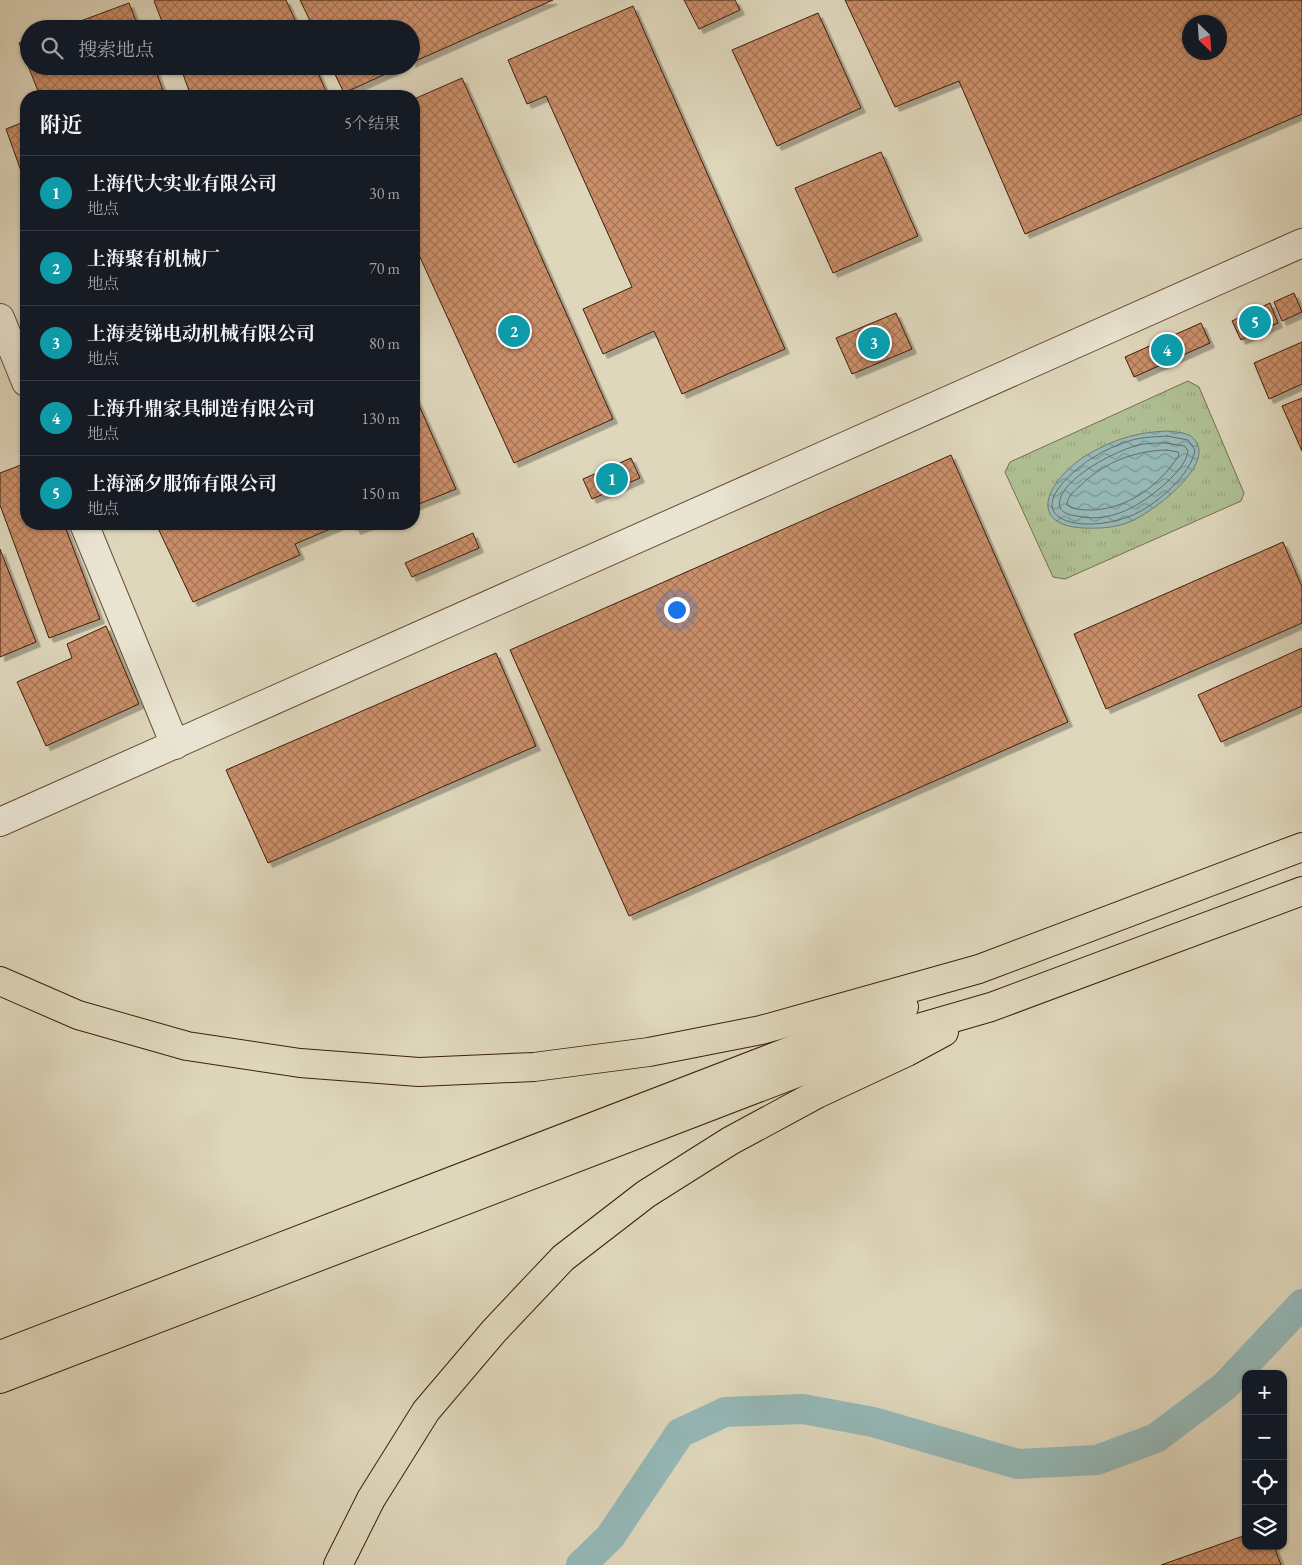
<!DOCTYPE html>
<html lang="zh">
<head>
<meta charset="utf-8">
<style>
	body { margin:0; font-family:"EB Garamond","Noto Serif SC",serif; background:#20242c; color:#f1f3f6 }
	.controls { position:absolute; right:15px; bottom:15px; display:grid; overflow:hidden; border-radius:10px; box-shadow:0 1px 4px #0004 }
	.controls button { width:45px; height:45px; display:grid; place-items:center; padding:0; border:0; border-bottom:1px solid #363941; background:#171b24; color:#f1f3f6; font:25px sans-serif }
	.compass { position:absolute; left:1182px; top:15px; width:45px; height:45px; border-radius:50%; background:#171b24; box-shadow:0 1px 4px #0004; rotate:155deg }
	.you { position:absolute; left:676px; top:609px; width:18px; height:18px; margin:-12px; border:4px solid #fff; border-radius:50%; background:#1a73e8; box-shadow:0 0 0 8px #1a73e833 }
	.badge { display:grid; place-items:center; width:32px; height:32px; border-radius:50%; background:#c59692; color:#fff; font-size:16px; font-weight:700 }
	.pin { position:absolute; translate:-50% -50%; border:2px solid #fff; box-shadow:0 1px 5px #0006 }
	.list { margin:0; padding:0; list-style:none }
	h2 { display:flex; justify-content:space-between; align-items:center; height:65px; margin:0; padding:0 20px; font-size:21px }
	h2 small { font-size:16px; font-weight:400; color:#9ea1a6 }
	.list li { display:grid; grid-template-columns:32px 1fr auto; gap:15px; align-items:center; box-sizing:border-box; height:75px; padding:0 20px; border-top:1px solid #363941 }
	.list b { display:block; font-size:19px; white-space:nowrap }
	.list p { margin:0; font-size:16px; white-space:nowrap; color:#9ea1a6 }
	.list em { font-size:16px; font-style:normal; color:#9ea1a6 }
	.icon { flex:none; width:28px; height:28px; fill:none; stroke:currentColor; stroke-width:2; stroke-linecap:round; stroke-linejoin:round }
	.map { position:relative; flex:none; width:1302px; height:1565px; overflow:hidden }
	.search { position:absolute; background:#171b24; box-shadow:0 1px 4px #0004; left:20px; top:20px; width:400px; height:55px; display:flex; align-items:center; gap:12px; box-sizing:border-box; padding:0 18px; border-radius:28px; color:#9ea1a6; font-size:19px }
	.panel { position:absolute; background:#171b24; box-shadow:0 1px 4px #0004; left:20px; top:90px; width:400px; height:440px; border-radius:20px }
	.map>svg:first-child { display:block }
	.grass { fill:url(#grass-tufts); stroke:#766f4e }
	.water { fill:url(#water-waves); stroke:#727b71 }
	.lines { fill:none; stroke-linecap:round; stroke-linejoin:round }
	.shore { stroke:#696c60; stroke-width:1 }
	.canal { stroke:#95b8b7; stroke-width:30 }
	.building { fill:url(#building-cross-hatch); stroke:#3d1f09; fill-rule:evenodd; filter:url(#shadow) }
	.street-casing { stroke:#664d36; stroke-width:30 }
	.highway-casing { stroke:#3d1f09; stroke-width:30 }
	.street { stroke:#eae5d3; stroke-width:28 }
	.highway { stroke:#dfd7bc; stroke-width:28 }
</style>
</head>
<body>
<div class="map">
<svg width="1302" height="1565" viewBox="0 0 1302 1565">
	<defs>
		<pattern id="grass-tufts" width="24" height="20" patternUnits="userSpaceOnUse" patternTransform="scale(1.25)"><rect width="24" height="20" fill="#afbf93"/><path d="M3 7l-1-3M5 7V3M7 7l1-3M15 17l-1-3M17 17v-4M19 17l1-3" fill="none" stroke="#97a47d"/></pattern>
		<pattern id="water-waves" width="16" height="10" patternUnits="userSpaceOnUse" patternTransform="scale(1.25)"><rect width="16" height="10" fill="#95b8b7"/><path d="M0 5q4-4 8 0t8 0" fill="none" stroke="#7b9593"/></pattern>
		<pattern id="building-cross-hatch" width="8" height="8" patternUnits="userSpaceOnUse" patternTransform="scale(1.25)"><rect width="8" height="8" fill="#cb8f6b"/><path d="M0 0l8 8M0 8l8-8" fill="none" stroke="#a67456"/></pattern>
		<filter id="shadow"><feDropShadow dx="4.5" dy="4.5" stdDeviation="0" flood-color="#0004"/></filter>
	</defs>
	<rect width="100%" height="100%" fill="#dfd7bc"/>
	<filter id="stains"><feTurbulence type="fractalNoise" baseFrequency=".004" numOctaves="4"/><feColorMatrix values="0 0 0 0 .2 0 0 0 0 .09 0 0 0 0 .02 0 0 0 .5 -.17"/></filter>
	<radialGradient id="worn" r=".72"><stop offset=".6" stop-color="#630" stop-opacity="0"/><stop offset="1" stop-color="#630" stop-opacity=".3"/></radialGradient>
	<path class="grass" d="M1188 381 1199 387 1244 493 1241 501 1065 579 1053 577 1005 472 1010 462Z"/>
	<path class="water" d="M1167 431C1174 432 1183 432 1189 435 1193 437 1195 440 1197 443 1210 467 1159 506 1141 516 1129 524 1112 528 1098 528 1017 532 1048 475 1094 451 1118 438 1140 432 1167 431Z"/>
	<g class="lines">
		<g class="shore">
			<path d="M1167 436 1188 440 1195 450C1191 474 1159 502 1137 513 1118 523 1078 530 1059 517 1035 500 1080 465 1094 457 1105 450 1117 445 1129 441 1141 437 1154 437 1167 436Z"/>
			<path d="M1166 443 1185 446 1188 451C1186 464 1176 473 1167 482 1142 505 1111 524 1077 516 1070 515 1064 514 1060 508 1053 483 1112 453 1132 447 1142 443 1155 443 1166 443Z"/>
			<path d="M1166 450 1178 452 1179 455C1160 485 1129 508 1093 510 1084 510 1075 510 1067 505 1067 497 1074 491 1080 486 1103 463 1133 451 1166 450Z"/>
		</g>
		<path class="canal" d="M581 1565 610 1537 680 1433 725 1412 803 1409 873 1422 1018 1464 1097 1460 1156 1438 1225 1386 1302 1304"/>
	</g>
	<g class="building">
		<path d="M156 0H286L299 29H165L154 1Z"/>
		<path d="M300 0H553L411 63V29H314Z"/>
		<path d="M684 0H735L740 10 699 29Z"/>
		<path d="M845 0H1302V114L1025 234 959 81 895 107ZM1190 22H1220V52H1190Z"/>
		<path d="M129 3 139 29H59Z"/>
		<path d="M633 6 785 349 682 394 654 331 603 354 583 309 632 287 546 96 527 104 508 60Z"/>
		<path d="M818 13 861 108 777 146 732 50Z"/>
		<path d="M29 40V66H154L165 96H40L19 43Z"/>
		<path d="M180 66H315L328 96H191Z"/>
		<path d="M331 66H403L344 93Z"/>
		<path d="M462 78 613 419 514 463 414 244V99Z"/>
		<path d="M26 121V185L6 129Z"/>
		<path d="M881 152 918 236 833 273 795 188Z"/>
		<path d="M1294 293 1302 312 1282 321 1274 302Z"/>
		<path d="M1270 303 1278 323 1241 340 1232 321Z"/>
		<path d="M896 313 912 349 852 374 836 338Z"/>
		<path d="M1201 323 1210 343 1134 377 1125 357Z"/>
		<path d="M1302 342V384L1269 399 1254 363Z"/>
		<path d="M414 394 456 489 414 506Z"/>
		<path d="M1302 398V451L1282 406Z"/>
		<path d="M951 455 1068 722 629 916 510 650Z"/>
		<path d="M631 458 640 478 592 499 583 479Z"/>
		<path d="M26 463V524H64L100 619 49 638 0 505V473Z"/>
		<path d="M156 524H342L295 544 300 555 193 602Z"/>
		<path d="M353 524H372L356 530Z"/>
		<path d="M473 533 479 548 412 577 405 563Z"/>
		<path d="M1283 542 1302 587V623L1106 709 1074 634Z"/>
		<path d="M0 549 36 642 0 657Z"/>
		<path d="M106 626 139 704 46 746 17 682 72 658 67 644Z"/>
		<path d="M1302 648V706L1221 742 1198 695Z"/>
		<path d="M496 653 536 746 268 863 226 770Z"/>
		<path d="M1246 1535V1546H1274L1281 1565H1161Z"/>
	</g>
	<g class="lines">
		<g class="street-casing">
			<g id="street">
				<path d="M0 318 26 382"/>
				<path d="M84 524 175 745"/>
				<path d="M0 822 1302 243"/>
			</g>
		</g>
		<g class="highway-casing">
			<g id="highway">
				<path d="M0 981 78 1015 187 1046 300 1063 419 1072 534 1067 649 1052 761 1030 979 969 1302 847"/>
				<path d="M0 1355 904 1007"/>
				<path d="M0 1379 901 1033 991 1007 1302 891"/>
				<path d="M338 1565 371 1499 426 1411 494 1331 563 1258 646 1194 730 1141 817 1094 907 1052 944 1032"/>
			</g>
		</g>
		<use href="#street" class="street"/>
		<use href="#highway" class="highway"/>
	</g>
	<rect width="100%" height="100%" filter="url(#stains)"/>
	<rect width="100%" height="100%" fill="url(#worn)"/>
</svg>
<div class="controls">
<button>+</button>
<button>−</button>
<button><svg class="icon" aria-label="locate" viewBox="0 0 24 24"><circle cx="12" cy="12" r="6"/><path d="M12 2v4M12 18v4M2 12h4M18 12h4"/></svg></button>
<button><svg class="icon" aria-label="layers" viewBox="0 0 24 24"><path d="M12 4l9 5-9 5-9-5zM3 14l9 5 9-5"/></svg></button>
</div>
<svg class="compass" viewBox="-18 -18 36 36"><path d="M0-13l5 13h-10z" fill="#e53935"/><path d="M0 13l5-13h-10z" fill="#9ea1a6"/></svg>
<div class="you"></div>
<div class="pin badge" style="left:612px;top:479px;background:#0f9aa8">1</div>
<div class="pin badge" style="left:514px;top:331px;background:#0f9aa8">2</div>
<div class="pin badge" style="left:874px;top:343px;background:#0f9aa8">3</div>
<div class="pin badge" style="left:1167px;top:350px;background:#0f9aa8">4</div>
<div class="pin badge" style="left:1255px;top:322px;background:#0f9aa8">5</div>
<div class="search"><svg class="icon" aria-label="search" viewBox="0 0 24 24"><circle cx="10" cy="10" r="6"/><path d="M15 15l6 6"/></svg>搜索地点</div>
<section class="panel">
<h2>附近<small>5个结果</small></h2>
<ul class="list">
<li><span class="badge" style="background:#0f9aa8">1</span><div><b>上海代大实业有限公司</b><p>地点</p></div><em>30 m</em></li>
<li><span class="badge" style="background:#0f9aa8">2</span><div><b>上海聚有机械厂</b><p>地点</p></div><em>70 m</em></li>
<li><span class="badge" style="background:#0f9aa8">3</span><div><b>上海麦锑电动机械有限公司</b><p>地点</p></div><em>80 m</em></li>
<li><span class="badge" style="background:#0f9aa8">4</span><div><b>上海升鼎家具制造有限公司</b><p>地点</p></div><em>130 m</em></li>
<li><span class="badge" style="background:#0f9aa8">5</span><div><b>上海涵夕服饰有限公司</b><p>地点</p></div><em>150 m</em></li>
</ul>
</section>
</div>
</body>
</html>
